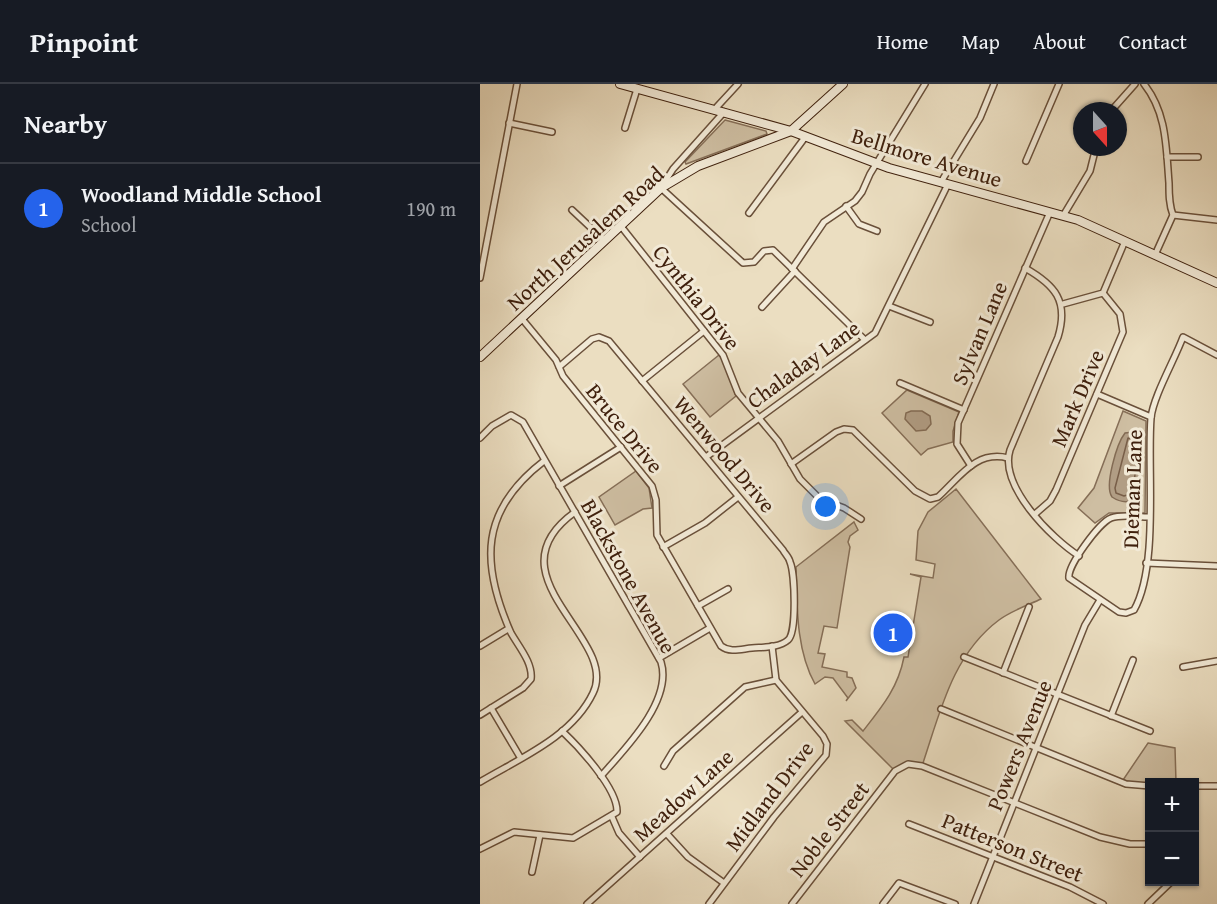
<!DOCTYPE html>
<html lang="en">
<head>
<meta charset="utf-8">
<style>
	body { margin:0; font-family:"Gentium Book Plus",serif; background:#20242c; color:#f1f3f6 }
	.controls { position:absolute; right:18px; bottom:18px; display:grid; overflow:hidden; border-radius:0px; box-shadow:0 2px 4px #0004 }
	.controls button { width:54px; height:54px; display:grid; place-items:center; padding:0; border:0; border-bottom:2px solid #363941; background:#171b24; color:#f1f3f6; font:30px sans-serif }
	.compass { position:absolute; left:593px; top:18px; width:54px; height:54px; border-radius:50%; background:#171b24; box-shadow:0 2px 4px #0004; rotate:159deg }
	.you { position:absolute; left:346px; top:423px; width:21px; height:21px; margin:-15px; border:4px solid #fff; border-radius:50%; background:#1a73e8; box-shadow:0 0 0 9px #1a73e833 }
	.badge { display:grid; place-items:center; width:39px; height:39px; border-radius:50%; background:#2563eb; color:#fff; font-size:20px; font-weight:700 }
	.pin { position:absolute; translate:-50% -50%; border:3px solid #fff; box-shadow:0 2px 6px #0006 }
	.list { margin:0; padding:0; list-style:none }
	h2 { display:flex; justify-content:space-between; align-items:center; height:78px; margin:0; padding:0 24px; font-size:26px }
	h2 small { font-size:20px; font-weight:400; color:#9ea1a6 }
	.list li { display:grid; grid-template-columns:39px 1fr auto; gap:18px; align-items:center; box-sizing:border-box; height:90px; padding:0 24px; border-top:2px solid #363941 }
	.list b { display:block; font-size:22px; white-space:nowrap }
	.list p { margin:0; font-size:20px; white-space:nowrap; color:#9ea1a6 }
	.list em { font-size:20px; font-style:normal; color:#9ea1a6 }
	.map { position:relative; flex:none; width:737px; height:820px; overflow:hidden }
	header { display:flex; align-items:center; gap:36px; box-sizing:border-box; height:84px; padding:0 30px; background:#171b24; border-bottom:2px solid #363941 }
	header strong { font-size:28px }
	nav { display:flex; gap:33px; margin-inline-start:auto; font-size:21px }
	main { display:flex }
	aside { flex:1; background:#171b24 }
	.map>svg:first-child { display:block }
	.green { fill:#cebea2; stroke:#866f58; stroke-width:1.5 }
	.water { fill:#b19d84; stroke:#836b54; stroke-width:1.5 }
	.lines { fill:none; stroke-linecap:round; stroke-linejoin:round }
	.shore { stroke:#785e48; stroke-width:1.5 }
	.street-casing { stroke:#6a503a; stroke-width:8 }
	.secondary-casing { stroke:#3f200d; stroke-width:10 }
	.street { stroke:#f2ead7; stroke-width:5 }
	.secondary { stroke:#f2ead7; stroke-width:8 }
	.labels { text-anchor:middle; stroke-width:6; stroke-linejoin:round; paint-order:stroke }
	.street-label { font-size:22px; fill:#3f200d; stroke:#f2ead7 }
</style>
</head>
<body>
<header>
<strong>Pinpoint</strong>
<nav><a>Home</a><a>Map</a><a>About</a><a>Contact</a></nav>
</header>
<main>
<aside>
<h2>Nearby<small></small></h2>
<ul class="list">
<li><span class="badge">1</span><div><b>Woodland Middle School</b><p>School</p></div><em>190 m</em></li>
</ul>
</aside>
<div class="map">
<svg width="737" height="820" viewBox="0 0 737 820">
	<rect width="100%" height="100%" fill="#ebdec1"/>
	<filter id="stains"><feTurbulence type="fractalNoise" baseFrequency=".00333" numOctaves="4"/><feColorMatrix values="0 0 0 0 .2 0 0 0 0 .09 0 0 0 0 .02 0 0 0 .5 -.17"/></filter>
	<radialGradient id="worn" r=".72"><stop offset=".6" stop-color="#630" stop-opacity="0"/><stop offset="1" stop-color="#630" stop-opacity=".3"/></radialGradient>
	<g class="green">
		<path d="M245 36 286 47 287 50 206 80 205 78Z"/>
		<path d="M239 271 245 279 256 312 230 333 203 300Z"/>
		<path d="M427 306 479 328 473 347V358L448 365 441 371 402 329Z"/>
		<path d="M643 327 666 337 665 429H629L615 439 598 424 614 404Z"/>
		<path d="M156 387 169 404 172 424 163 425 135 441 119 413Z"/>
		<path d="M476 405 561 515C548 521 531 527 519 536 472 571 460 629 442 682L435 680 415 687 365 637 372 636 383 647C402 623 418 604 424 573H428L441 493 430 490 453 494 455 480 436 476 438 447 448 428Z"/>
		<path d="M374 438 378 446 370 452 368 458 370 463 357 544 344 542 338 569 345 570 342 583 367 588V593L372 594 376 604 366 617 368 614 353 594 345 593 335 600C316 566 317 522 316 483Z"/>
		<path d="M668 659 695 664 696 698 660 700 643 696Z"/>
	</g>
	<g class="water">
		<path d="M431 327H442L450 332 451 340 446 346 436 347 425 335 426 329Z"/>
		<path d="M654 348 659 352 662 381 659 411C652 420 641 419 632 413 624 402 637 359 645 349Z"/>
	</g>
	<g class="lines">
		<path class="shore" d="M648 354 654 356 656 381 653 409 644 412 636 409 635 404Z"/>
		<g class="street-casing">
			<g id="street">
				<path d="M664 0C687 29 686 63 689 99 689 110 689 121 693 131L675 171"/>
				<path d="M234 26 258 0"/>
				<path d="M631 27 655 0"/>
				<path d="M244 28 193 85 181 104 263 179 274 178 284 167 293 166 385 256"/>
				<path d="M29 39 72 48"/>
				<path d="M145 44 157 5"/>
				<path d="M687 73H718"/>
				<path d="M546 77 579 0"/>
				<path d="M461 98 500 34 514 0"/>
				<path d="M366 122 379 140 397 147"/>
				<path d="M92 126 124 156"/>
				<path d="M269 129 326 52"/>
				<path d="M693 131 737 136"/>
				<path d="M583 132 610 87 616 63"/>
				<path d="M140 141 243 271 258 309 298 357 320 395 340 415 364 424 381 435"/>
				<path d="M545 184C575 201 589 217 578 253L530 366C519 402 571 454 599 472"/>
				<path d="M312 185 344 138 375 117 382 108 390 90 445 0"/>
				<path d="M0 194 37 0"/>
				<path d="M583 220 623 209 645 157"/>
				<path d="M409 222 450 238"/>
				<path d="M282 223 315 187"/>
				<path d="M43 236 76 276 83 292 172 402 176 416 177 451 241 562C250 569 261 565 272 564 283 563 299 564 308 556 317 549 315 489 310 478 309 473 305 470 303 466L129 257 119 253 112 255 79 283"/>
				<path d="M162 297 224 247"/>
				<path d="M420 299 484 326"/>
				<path d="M617 310 671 333"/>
				<path d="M0 354 12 342 31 331 43 338 181 578C193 617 144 666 121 692"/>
				<path d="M226 373 395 249 468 100"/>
				<path d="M311 380 356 348 364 345 373 346 435 407 450 415 458 413C480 393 496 366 528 374"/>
				<path d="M491 382 477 360 478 339 570 128"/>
				<path d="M79 402 141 363"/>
				<path d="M555 430 570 417 576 406 643 248 640 230 623 209"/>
				<path d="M669 433C657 433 642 430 631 434 619 439 587 482 589 494L639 528 646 529 654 526C679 482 667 385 671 334 673 313 695 275 703 253L737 271"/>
				<path d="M183 463 225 439 258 413"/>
				<path d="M666 479 737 482"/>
				<path d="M218 522 248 505"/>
				<path d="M0 562 28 545"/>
				<path d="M484 573 670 647"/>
				<path d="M179 574 230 544"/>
				<path d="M703 583 737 577"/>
				<path d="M523 589 549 523"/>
				<path d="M11 624 40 673"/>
				<path d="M461 625 646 700 670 702"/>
				<path d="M0 631 43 604 51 595C53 579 39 563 31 549 0 479 0 426 64 377"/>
				<path d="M631 632 653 576"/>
				<path d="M184 682 193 667 265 603 296 596"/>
				<path d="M0 698C40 674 92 653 113 609 140 554 6 492 95 428"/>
				<path d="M714 702H737"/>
				<path d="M132 733 139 749 160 773"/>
				<path d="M429 740 590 803 623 820"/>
				<path d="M187 750 208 773 244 799"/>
				<path d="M0 765 34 748 93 754 137 728C138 705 99 663 82 647"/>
				<path d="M52 788 60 751"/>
				<path d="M107 820 322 628"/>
				<path d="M229 820 294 733 346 671 347 660 343 652 296 596 292 562"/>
				<path d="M312 820 415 687 428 680 442 682 620 753 650 760H670"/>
				<path d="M403 820 419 799 475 820"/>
				<path d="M494 820 605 541 620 516"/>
				<path d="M668 820 691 798"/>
			</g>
		</g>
		<g class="secondary-casing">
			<g id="secondary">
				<path d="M140 0 311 47 409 84 598 136 737 199"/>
				<path d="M0 273 181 104 218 82 311 47 363 0"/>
			</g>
		</g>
		<use href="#street" class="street"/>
		<use href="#secondary" class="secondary"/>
	</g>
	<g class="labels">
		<g class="street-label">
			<text transform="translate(447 73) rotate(17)" y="8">Bellmore Avenue</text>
			<text transform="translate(105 154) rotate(-42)" y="8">North Jerusalem Road</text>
			<text transform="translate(217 213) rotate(52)" y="8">Cynthia Drive</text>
			<text transform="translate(499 249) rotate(-67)" y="8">Sylvan Lane</text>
			<text transform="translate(323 280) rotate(-36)" y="8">Chaladay Lane</text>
			<text transform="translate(597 314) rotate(-67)" y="8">Mark Drive</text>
			<text transform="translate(145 344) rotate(51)" y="8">Bruce Drive</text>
			<text transform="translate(245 370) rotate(50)" y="8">Wenwood Drive</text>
			<text transform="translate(652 405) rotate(-88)" y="8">Dieman Lane</text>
			<text transform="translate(149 492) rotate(61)" y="8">Blackstone Avenue</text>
			<text transform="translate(539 661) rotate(-68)" y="8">Powers Avenue</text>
			<text transform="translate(203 711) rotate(-42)" y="8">Meadow Lane</text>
			<text transform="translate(289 712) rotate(-53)" y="8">Midland Drive</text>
			<text transform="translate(349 745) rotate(-52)" y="8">Noble Street</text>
			<text transform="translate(533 763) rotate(22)" y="8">Patterson Street</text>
		</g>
	</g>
	<rect width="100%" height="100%" filter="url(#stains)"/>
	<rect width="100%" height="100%" fill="url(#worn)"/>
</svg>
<div class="controls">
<button>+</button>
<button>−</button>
</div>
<svg class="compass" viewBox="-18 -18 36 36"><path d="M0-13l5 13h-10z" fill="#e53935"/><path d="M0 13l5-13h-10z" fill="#9ea1a6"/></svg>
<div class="you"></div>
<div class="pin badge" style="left:413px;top:549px">1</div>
</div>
</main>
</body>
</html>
